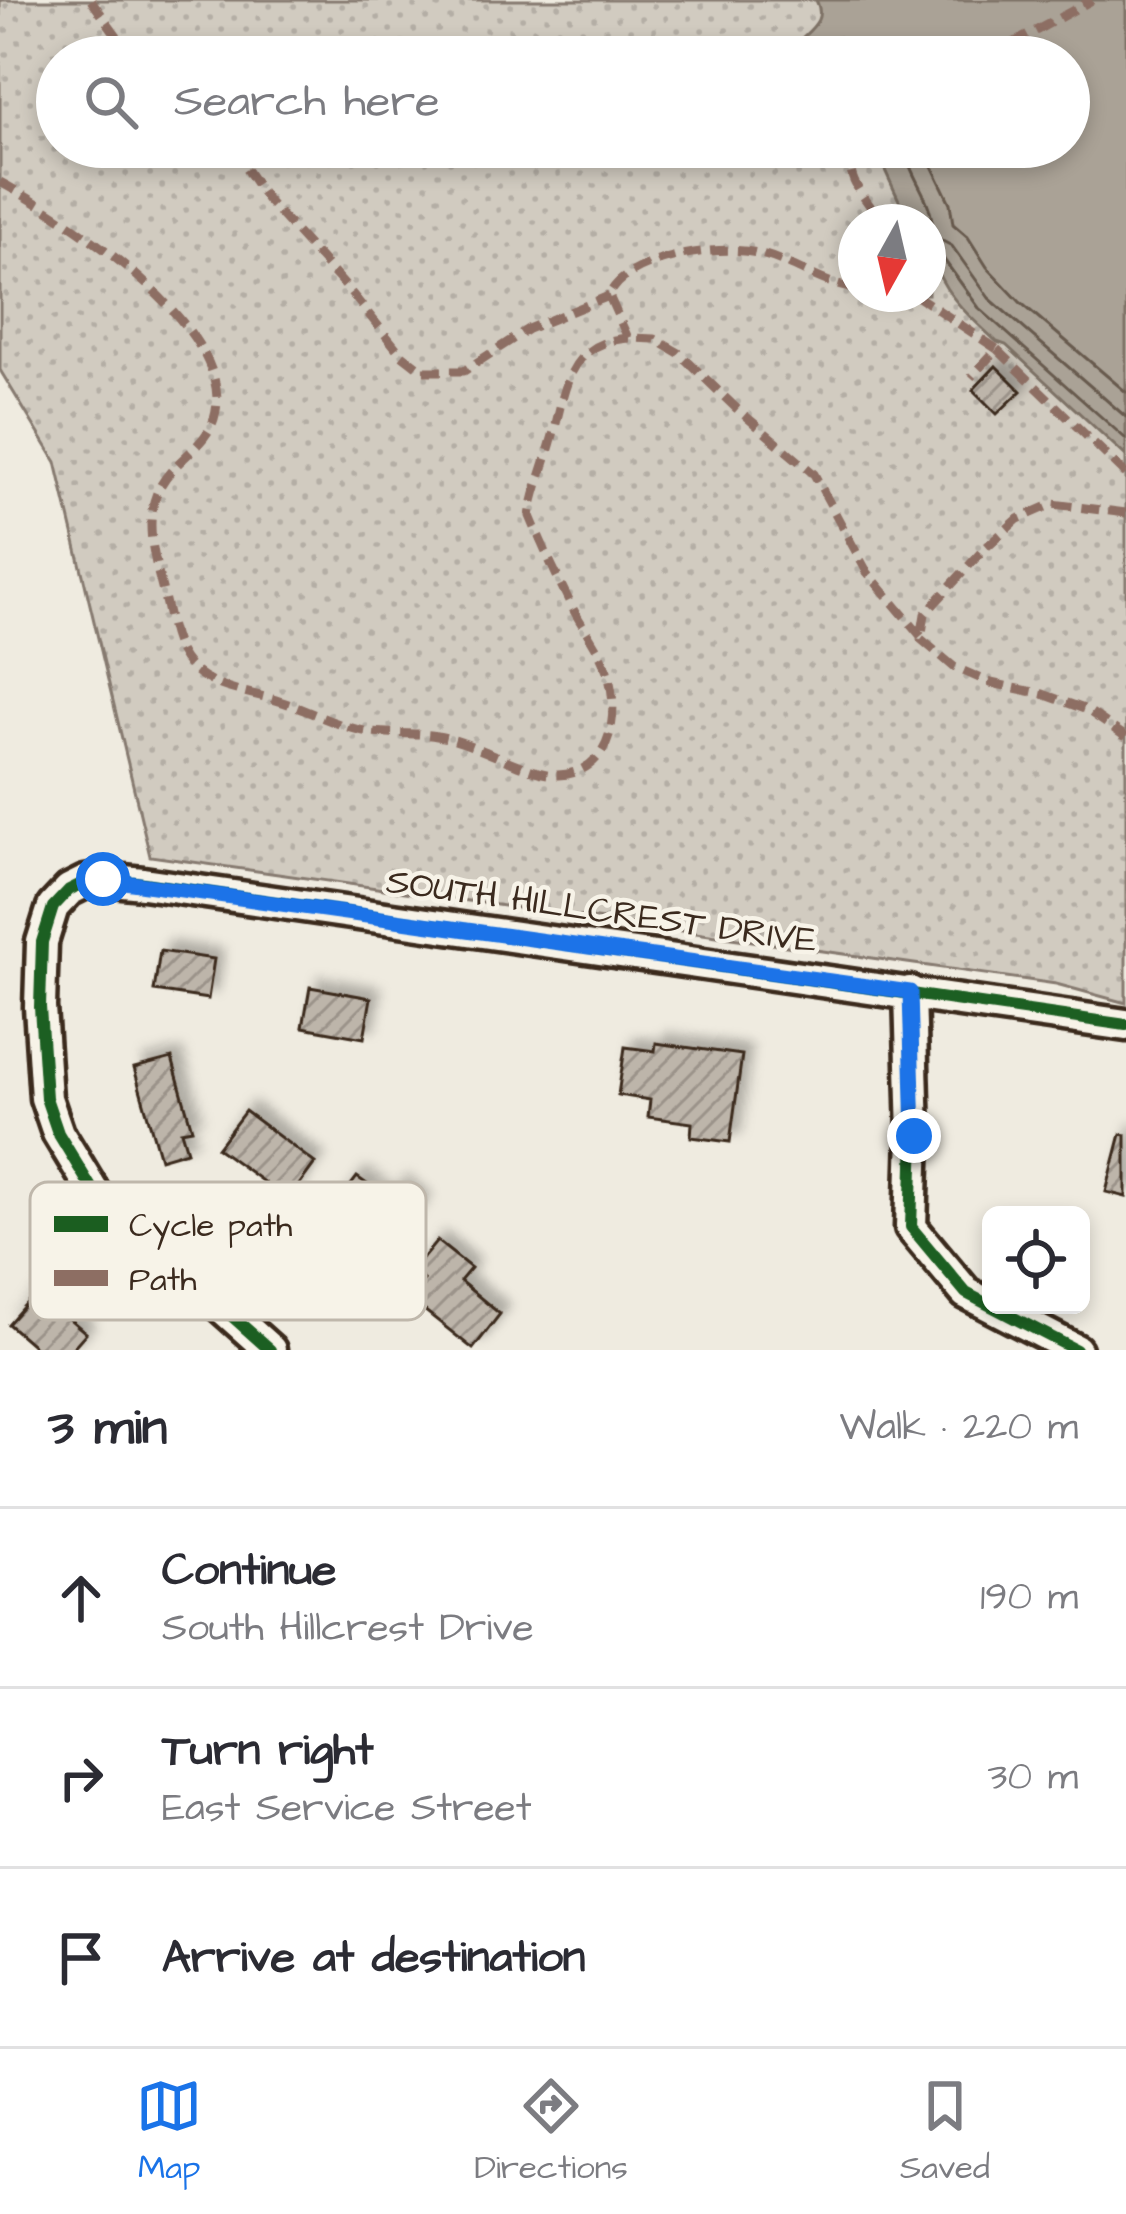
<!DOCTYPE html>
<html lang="en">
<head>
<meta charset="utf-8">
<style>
	body { margin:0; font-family:"Architects Daughter",sans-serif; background:#f2f2f3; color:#2b2b33 }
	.controls { position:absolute; right:36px; bottom:36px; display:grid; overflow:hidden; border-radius:18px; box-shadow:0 6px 18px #0003 }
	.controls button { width:108px; height:108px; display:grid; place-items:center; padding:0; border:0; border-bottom:3px solid #e1e1e2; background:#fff; color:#2b2b33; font:60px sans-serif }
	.compass { position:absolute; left:838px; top:204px; width:108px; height:108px; border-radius:50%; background:#fff; box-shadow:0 6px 18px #0003; rotate:188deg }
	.stop { position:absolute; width:36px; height:36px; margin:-27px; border:9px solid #1a73e8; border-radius:50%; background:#fff }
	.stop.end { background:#1a73e8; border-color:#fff; box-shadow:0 3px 12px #0008 }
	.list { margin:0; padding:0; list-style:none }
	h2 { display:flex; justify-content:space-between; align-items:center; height:156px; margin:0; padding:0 48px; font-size:51px }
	h2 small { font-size:39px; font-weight:400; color:#7c7c81 }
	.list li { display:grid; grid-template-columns:78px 1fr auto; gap:36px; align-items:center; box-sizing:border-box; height:180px; padding:0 48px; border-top:3px solid #e1e1e2 }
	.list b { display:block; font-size:45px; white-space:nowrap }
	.list p { margin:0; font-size:39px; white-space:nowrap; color:#7c7c81 }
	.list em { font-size:39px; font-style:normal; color:#7c7c81 }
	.icon { flex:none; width:66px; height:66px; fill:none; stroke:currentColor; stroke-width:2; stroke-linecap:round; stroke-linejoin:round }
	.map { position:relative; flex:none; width:1126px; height:1350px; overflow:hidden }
	.search { position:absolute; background:#fff; box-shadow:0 6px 18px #0003; left:36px; right:36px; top:36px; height:132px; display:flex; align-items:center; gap:30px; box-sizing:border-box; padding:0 42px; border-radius:66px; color:#7c7c81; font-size:45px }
	.sheet { height:696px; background:#fff }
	nav { display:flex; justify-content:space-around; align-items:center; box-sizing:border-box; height:168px; border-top:3px solid #e1e1e2; background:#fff; font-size:33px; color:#7c7c81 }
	nav a { display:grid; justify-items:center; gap:6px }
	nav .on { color:#1a73e8 }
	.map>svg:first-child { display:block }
	.grass { fill:url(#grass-dots); stroke:#867a6f; stroke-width:3; fill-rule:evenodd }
	.water { fill:#aaa296; stroke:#7e7266; stroke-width:3 }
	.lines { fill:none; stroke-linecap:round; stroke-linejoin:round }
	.shore { stroke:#675a4e; stroke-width:3 }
	.building { fill:url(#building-hatch); stroke:#3b2a1e; stroke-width:3; filter:url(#shadow) }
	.minor-casing { stroke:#3b2a1e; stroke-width:39 }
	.minor { stroke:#f7f3e8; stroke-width:30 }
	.quiet { stroke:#8d6e63; stroke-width:9; stroke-dasharray:18 9; stroke-linecap:butt }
	.cycleway-casing { stroke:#f7f3e8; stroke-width:20 }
	.cycleway { stroke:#1b5e20; stroke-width:12 }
	.route { stroke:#1a73e8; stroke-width:15 }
	.labels { text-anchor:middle; stroke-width:9; stroke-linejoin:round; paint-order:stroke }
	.street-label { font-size:36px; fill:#3b2a1e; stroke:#f7f3e8 }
	.key { fill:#f7f3e8; stroke:#bfb7ab; stroke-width:3 }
	.key-label { font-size:33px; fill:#3b2a1e }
</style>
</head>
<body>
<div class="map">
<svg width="1126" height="1350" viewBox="0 0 1126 1350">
	<defs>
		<pattern id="grass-dots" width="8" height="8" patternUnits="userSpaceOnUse" patternTransform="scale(3)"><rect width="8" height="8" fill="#d1cbc0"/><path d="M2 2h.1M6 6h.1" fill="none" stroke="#b4aea5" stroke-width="1.8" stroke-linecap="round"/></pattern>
		<pattern id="building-hatch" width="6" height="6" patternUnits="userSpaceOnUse" patternTransform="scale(3)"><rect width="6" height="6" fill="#bdb5aa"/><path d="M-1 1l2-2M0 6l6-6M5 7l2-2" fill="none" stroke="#9b938a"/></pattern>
		<filter id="shadow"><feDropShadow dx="9" dy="-9" stdDeviation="6" flood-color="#0004"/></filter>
	</defs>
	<rect width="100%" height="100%" fill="#efebe0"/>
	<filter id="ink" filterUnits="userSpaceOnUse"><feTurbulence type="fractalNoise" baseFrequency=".00833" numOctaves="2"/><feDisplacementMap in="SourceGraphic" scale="24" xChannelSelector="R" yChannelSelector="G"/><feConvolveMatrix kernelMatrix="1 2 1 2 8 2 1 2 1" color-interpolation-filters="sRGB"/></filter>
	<g filter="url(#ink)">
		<path class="grass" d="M0 0H1126V1003L1056 984 150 856 56 462 0 370ZM57 57H1069V147H57ZM856 222H928V294H856Z"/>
		<path class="water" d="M816 0H1126V456L1006 345 997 342C957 305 928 280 928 222H909L878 155 879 147H1069V57H839L836 54 844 45 839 37 797 43C810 29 827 21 816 0Z"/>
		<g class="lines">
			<g class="shore">
				<path d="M905 147C910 182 934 196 933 236L952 246 989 298 1126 417"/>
				<path d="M923 147 950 203 953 224 968 237 987 267 1020 302 1126 392"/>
				<path d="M928 253 942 257 979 308 1126 439"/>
			</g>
		</g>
		<g class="building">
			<path d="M996 366 1021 391 997 414 973 390Z"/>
			<path d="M160 951 214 959 208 999 154 991Z"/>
			<path d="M310 987 371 998 364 1038 303 1027Z"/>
			<path d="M656 1043 742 1055 730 1142 691 1137 692 1123 648 1117 650 1100 618 1095 625 1047 655 1051Z"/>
			<path d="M172 1058 192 1129 181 1131 187 1151 160 1159 134 1068Z"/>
			<path d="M245 1111 315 1163 288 1200 217 1148Z"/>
			<path d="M1121 1134 1126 1135V1197L1106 1192Z"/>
			<path d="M357 1177 388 1199 398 1185 422 1203 381 1258 326 1218Z"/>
			<path d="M437 1241 471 1268 460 1281 500 1314 473 1349 409 1298 424 1280 413 1270Z"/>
			<path d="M37 1291 86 1333 71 1350H38L8 1324Z"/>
		</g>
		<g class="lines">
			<g class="minor-casing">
				<g id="minor">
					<path d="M910 992 914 1136 911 1227 966 1293 1076 1350"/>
					<path d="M270 1350 95 1194 58 1133 46 1098 40 1007 42 942 53 907 69 890 85 882 103 879 143 883 1126 1025"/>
				</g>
			</g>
			<use href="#minor" class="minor"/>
			<g class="quiet">
				<path d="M91 0 123 44 140 57"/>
				<path d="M988 57 1092 0"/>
				<path d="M231 147 267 200 349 290 401 354 423 371H464L528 329 609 296"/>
				<path d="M856 147C839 178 867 197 881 222"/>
				<path d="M0 182C64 216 242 330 214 419 207 440 189 452 174 468 135 507 155 557 166 605 171 627 175 655 194 670 217 690 251 692 279 701 308 710 334 725 364 731 388 735 413 732 437 736 474 741 528 776 558 775 612 773 621 714 607 671 599 648 583 628 572 607 557 577 543 547 530 516 534 491 544 467 551 442 566 393 564 343 628 338"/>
				<path d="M856 289C821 284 795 263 761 254 724 243 625 256 609 296L628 338 655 339 679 353 736 408 814 474 867 572 921 636"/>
				<path d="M914 294 997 349 971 377"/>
				<path d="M997 349 1126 474"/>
				<path d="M1126 513 1053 504 1018 519 984 549 925 614 921 639 954 667 991 683 1043 694 1087 710 1126 737"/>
			</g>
			<g class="cycleway-casing">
				<g id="cycleway">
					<path d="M910 992 914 1136 911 1227 966 1293 1076 1350"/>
					<path d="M270 1350 95 1194 58 1133 46 1098 40 1007 42 942 53 907 69 890 85 882 103 879 143 883 1126 1025"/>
				</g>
			</g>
			<use href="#cycleway" class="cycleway"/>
		</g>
	</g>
	<g class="lines" filter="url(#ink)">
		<path class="route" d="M103 879 910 992 914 1136"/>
	</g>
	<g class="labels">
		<g class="street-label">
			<text transform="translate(602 909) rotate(8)" y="13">SOUTH HILLCREST DRIVE</text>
		</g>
	</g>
	<rect x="30" y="1182" width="396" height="138" rx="18" class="key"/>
	<rect x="54" y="1216" width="54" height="16" fill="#1b5e20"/>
	<rect x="54" y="1270" width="54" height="16" fill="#8d6e63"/>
	<g class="key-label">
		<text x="129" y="1236">Cycle path</text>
		<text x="129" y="1290">Path</text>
	</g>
</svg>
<div class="controls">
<button><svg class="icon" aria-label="locate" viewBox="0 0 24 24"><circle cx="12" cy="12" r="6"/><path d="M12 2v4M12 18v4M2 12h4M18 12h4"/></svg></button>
</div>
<svg class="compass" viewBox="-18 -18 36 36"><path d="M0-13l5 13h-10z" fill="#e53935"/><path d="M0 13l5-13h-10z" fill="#7c7c81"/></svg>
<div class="stop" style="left:103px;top:879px"></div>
<div class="stop end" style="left:914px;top:1136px"></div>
<div class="search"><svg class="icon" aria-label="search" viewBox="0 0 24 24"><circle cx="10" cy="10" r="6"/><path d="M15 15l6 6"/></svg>Search here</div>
</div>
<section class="sheet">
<h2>3 min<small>Walk · 220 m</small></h2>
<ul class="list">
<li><svg class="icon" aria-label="ahead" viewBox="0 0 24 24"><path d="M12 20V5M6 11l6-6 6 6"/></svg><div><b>Continue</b><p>South Hillcrest Drive</p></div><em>190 m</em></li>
<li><svg class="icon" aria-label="right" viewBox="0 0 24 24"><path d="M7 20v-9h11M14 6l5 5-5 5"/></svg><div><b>Turn right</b><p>East Service Street</p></div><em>30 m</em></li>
<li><svg class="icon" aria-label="arrive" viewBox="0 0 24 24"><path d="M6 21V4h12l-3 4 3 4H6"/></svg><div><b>Arrive at destination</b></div></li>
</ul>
</section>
<nav>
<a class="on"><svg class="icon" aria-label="map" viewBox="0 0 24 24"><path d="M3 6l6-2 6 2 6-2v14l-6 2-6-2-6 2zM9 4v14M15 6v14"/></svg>Map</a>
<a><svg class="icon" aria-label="directions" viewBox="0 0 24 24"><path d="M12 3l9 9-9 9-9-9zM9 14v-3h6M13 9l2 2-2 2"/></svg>Directions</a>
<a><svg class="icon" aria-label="saved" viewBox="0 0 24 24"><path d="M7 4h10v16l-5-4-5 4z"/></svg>Saved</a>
</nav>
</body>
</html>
